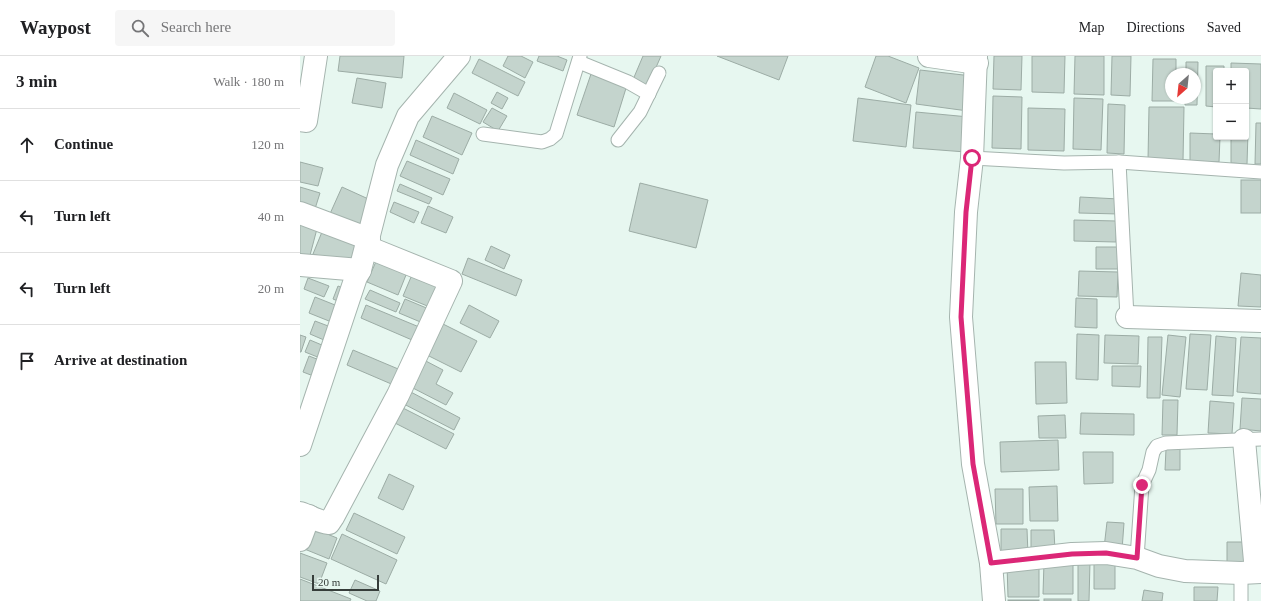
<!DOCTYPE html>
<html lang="en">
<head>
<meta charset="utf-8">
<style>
	body { margin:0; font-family:"Times New Roman",serif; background:#f6f6f6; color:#202124 }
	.controls { position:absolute; right:12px; top:12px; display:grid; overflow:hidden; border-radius:4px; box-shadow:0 1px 3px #0004 }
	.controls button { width:36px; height:36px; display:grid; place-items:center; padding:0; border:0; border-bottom:1px solid #e0e0e0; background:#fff; color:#202124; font:20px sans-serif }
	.compass { position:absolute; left:865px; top:12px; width:36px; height:36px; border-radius:50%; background:#fff; box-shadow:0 1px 3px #0004; rotate:207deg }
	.scale { position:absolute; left:12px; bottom:10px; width:67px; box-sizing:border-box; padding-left:4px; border:2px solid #363d3a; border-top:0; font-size:11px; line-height:14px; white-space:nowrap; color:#363d3a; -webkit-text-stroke:3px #e7f7f0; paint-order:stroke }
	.stop { position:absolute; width:12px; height:12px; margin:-9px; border:3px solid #db2777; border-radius:50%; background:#fff }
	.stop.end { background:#db2777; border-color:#fff; box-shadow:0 1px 4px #0008 }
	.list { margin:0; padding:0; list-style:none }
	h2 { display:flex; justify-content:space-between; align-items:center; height:52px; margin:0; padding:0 16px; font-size:17px }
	h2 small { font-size:13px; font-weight:400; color:#757577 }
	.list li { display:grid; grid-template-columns:26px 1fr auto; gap:12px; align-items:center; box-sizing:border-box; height:72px; padding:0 16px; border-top:1px solid #e0e0e0 }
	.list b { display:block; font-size:15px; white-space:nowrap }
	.list em { font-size:13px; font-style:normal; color:#757577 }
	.icon { flex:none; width:22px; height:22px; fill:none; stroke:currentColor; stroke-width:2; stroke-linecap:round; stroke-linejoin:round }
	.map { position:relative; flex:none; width:961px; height:545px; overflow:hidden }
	header { display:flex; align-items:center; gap:24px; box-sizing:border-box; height:56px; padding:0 20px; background:#fff; border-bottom:1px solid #e0e0e0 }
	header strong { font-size:19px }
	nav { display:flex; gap:22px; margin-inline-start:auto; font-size:14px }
	.search { width:280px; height:36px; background:#f6f6f6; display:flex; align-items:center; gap:10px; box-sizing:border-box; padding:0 14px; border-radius:4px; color:#757577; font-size:15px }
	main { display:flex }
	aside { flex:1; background:#fff }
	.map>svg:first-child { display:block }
	.building { fill:#c4d4cd; stroke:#9caca5 }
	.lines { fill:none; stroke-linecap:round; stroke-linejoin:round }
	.lane-casing { stroke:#a5b4ae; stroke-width:15 }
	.street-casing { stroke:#a5b4ae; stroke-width:24 }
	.secondary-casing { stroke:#a5b4ae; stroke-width:24 }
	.lane { stroke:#fff; stroke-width:13 }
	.street { stroke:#fff; stroke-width:22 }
	.secondary { stroke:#fff; stroke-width:22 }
	.route { stroke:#db2777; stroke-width:5 }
</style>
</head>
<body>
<header>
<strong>Waypost</strong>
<div class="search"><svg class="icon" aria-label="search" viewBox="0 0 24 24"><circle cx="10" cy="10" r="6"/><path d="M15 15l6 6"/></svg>Search here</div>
<nav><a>Map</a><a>Directions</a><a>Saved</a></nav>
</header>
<main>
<aside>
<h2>3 min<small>Walk · 180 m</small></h2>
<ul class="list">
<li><svg class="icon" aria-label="ahead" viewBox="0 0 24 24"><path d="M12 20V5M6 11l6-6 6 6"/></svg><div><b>Continue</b></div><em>120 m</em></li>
<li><svg class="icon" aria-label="left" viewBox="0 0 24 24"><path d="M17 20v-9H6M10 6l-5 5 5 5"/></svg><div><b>Turn left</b></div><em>40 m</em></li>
<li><svg class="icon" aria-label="left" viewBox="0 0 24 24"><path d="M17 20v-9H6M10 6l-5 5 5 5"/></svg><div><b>Turn left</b></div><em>20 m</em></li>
<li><svg class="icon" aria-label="arrive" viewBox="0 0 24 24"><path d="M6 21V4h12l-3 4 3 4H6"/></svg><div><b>Arrive at destination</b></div></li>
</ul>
</aside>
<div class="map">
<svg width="961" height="545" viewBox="0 0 961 545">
	<rect width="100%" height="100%" fill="#e7f7f0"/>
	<g class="building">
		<path d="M40 0H104L102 22 38 15Z"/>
		<path d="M208 0H221L233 6 225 22 203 10Z"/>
		<path d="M239 0H257L267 4 263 15 237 5Z"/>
		<path d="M343 0H361L347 32 332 26Z"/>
		<path d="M417 0H488L479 24Z"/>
		<path d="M576 0H588L619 12 606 47 565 31Z"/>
		<path d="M694 0H722L721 34 693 33Z"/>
		<path d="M732 0H765L764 37 732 36Z"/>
		<path d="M775 0H804V39L774 38Z"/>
		<path d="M812 0H831L830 40 811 39Z"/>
		<path d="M179 3 225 26 218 40 172 17Z"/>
		<path d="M853 3H876V18H871V42H875V45H852Z"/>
		<path d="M886 6H898L897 49H885V42H895V18H886Z"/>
		<path d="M931 7 961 8V53L946 52V15H931Z"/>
		<path d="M906 10H924V15H916V51L906 50Z"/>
		<path d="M620 14 672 20 668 55 616 48Z"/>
		<path d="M291 18 327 29 314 71 277 59Z"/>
		<path d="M57 22 86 27 82 52 52 47Z"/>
		<path d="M197 36 208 42 202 53 191 47Z"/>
		<path d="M154 37 187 54 180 68 147 52Z"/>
		<path d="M693 40 722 41 721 93 692 92Z"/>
		<path d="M558 42 611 49 606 91 553 85Z"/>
		<path d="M774 42 803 43 801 94 773 93Z"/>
		<path d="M808 48 825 49 824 98 807 97Z"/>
		<path d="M849 51H884L883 105 848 104Z"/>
		<path d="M192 52 207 60 198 75 183 66Z"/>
		<path d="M728 52 765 53 764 95 728 94Z"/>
		<path d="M616 56 669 61 666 96 613 92Z"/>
		<path d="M132 60 172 77 162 99 123 81Z"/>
		<path d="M956 67H961V108H955Z"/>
		<path d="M946 76H948L947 108 931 107V81H946Z"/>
		<path d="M890 77 916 78V81H920L919 106 890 105Z"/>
		<path d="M116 84 159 103 153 118 110 99Z"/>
		<path d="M107 105 150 123 143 139 100 120Z"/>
		<path d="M0 106 23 112 18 130 0 126Z"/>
		<rect x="941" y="124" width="20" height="33"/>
		<path d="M340 127 408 144 396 192 329 175Z"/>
		<path d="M100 128 132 142 129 148 97 135Z"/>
		<path d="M0 131 20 137 14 156 0 152Z"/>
		<path d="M42 131 75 146 62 175 29 160Z"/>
		<path d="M780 141 819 143V158L779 157Z"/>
		<path d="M94 146 119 156 114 167 90 156Z"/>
		<path d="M128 150 153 161 146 177 121 167Z"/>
		<path d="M0 164 18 169 9 203 0 200Z"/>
		<path d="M774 164 817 165 816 186 774 185Z"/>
		<path d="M24 171 63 186 53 210 13 198Z"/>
		<path d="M191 190 210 199 204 213 185 204Z"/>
		<path d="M796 191H819L818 213H796Z"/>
		<path d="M78 201 108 214 98 239 67 226Z"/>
		<path d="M168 202 222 224 216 240 162 218Z"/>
		<path d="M114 214 147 227 137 254 103 240Z"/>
		<path d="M779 215 818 216 817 241 778 240Z"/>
		<path d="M941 217 961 219V251L938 250Z"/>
		<path d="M8 222 29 230 24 241 4 233Z"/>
		<path d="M38 230 50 235 45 248 33 243Z"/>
		<path d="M70 234 100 247 96 256 65 243Z"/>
		<path d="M15 241 40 251 34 267 9 257Z"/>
		<path d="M776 242 797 243V272L775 271Z"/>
		<path d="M105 243 136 256 130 270 99 257Z"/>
		<path d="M66 249 124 273 119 287 61 262Z"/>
		<path d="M169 249 199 265 190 282 160 267Z"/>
		<path d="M15 265 36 273 31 287 10 278Z"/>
		<path d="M139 266 177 285 161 316 123 297Z"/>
		<path d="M777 278 799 279 798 324 776 323Z"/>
		<path d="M890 278 911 279 907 334 886 333Z"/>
		<path d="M0 279 6 281 1 296H0Z"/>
		<path d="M805 279 839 280 838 308 804 307Z"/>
		<path d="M868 279 886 281 880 341 862 339Z"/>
		<path d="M916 280 936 282 933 340 912 339Z"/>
		<path d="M848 281H862L860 342H847Z"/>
		<path d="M941 281 961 282V338L937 336Z"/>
		<path d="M10 284 29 292 25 304 5 296Z"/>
		<path d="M53 294 103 315 96 330 47 309Z"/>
		<path d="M9 300 22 305 16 321 3 316Z"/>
		<path d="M122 303 143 314 136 328 153 337 146 349 109 330Z"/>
		<path d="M735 306H766L767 347 736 348Z"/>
		<path d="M812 310H841L840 331 812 330Z"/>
		<path d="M107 334 160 362 154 374 100 346Z"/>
		<path d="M942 342 961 343V375L940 373Z"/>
		<path d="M863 344H878L877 379H862Z"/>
		<path d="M910 345 934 347 932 378 908 377Z"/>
		<path d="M101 351 154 378 146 393 93 366Z"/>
		<path d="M781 357 834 358V379L780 378Z"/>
		<path d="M765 359 766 382H739L738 360Z"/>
		<path d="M758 384 759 414 701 416 700 386Z"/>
		<path d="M866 393H880V414H865Z"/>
		<path d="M783 396H813V427L784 428Z"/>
		<path d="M89 418 114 430 103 454 78 442Z"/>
		<path d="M757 430 758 465H730L729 431Z"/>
		<path d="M695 433H723V468H696Z"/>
		<path d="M54 457 105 481 97 498 46 474Z"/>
		<path d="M807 466 824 467 822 494 804 492Z"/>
		<path d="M10 471 37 482 29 503 2 492Z"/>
		<path d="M701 473H727L728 499 701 500Z"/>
		<path d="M731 474H754L755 495 731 496Z"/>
		<path d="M42 478 97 504 86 528 31 503Z"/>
		<path d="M927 486H952L953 514H927Z"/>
		<path d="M0 497 27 507 19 528 0 521Z"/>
		<path d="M794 502 815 503V533H794Z"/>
		<path d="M744 506H773V538H743Z"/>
		<path d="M778 506H790L789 545H778Z"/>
		<path d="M707 508H739V541H708Z"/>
		<path d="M0 523 51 543 50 545H0Z"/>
		<path d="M55 524 80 535 76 545H67L49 537Z"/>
		<path d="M894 531H918L917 545H894Z"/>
		<path d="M844 534 863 537 862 545H842Z"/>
		<rect x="744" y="543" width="27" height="2"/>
		<rect x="708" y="544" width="31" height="1"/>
	</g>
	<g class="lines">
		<g class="lane-casing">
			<g id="lane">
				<path d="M279 6 328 26 349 38"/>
				<path d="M183 78 242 86 250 83 256 78 280 0"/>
				<path d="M318 84 340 56 359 17"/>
				<path d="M672 102 764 107 819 106 961 116"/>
				<path d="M819 106 827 261"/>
				<path d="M837 502 842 429 849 414 853 396 857 390 866 387 961 383"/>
				<path d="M941 517V545"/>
			</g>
		</g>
		<g class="street-casing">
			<g id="street">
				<path d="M629 0 677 7"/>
				<path d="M0 64 6 65 16 0"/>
				<path d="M0 157 69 183"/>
				<path d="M0 209 60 214"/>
				<path d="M827 261 961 265"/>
				<path d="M944 384 956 516"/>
				<path d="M0 389 56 221 60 214 87 109 108 60 159 0"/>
				<path d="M0 457C10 460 18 466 29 467L33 461 98 339 151 225 67 191"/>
				<path d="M0 484 9 460"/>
				<path d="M691 507 772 498 806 497 837 502 859 510 885 515 941 517 961 516"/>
			</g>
		</g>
		<g class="secondary-casing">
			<path id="secondary" d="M676 0 672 102 666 156 661 261 673 408 691 507 694 545"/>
		</g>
		<use href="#lane" class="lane"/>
		<use href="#street" class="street"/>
		<use href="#secondary" class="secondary"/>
	</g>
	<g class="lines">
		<path class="route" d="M672 102 666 156 661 261 673 408 691 507 772 498 806 497 837 502 842 429"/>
	</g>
</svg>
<div class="controls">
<button>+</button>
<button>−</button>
</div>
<svg class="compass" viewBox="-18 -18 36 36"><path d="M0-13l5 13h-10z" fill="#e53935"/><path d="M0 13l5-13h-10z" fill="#757577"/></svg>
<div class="scale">20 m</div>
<div class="stop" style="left:672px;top:102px"></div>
<div class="stop end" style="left:842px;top:429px"></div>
</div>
</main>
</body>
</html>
